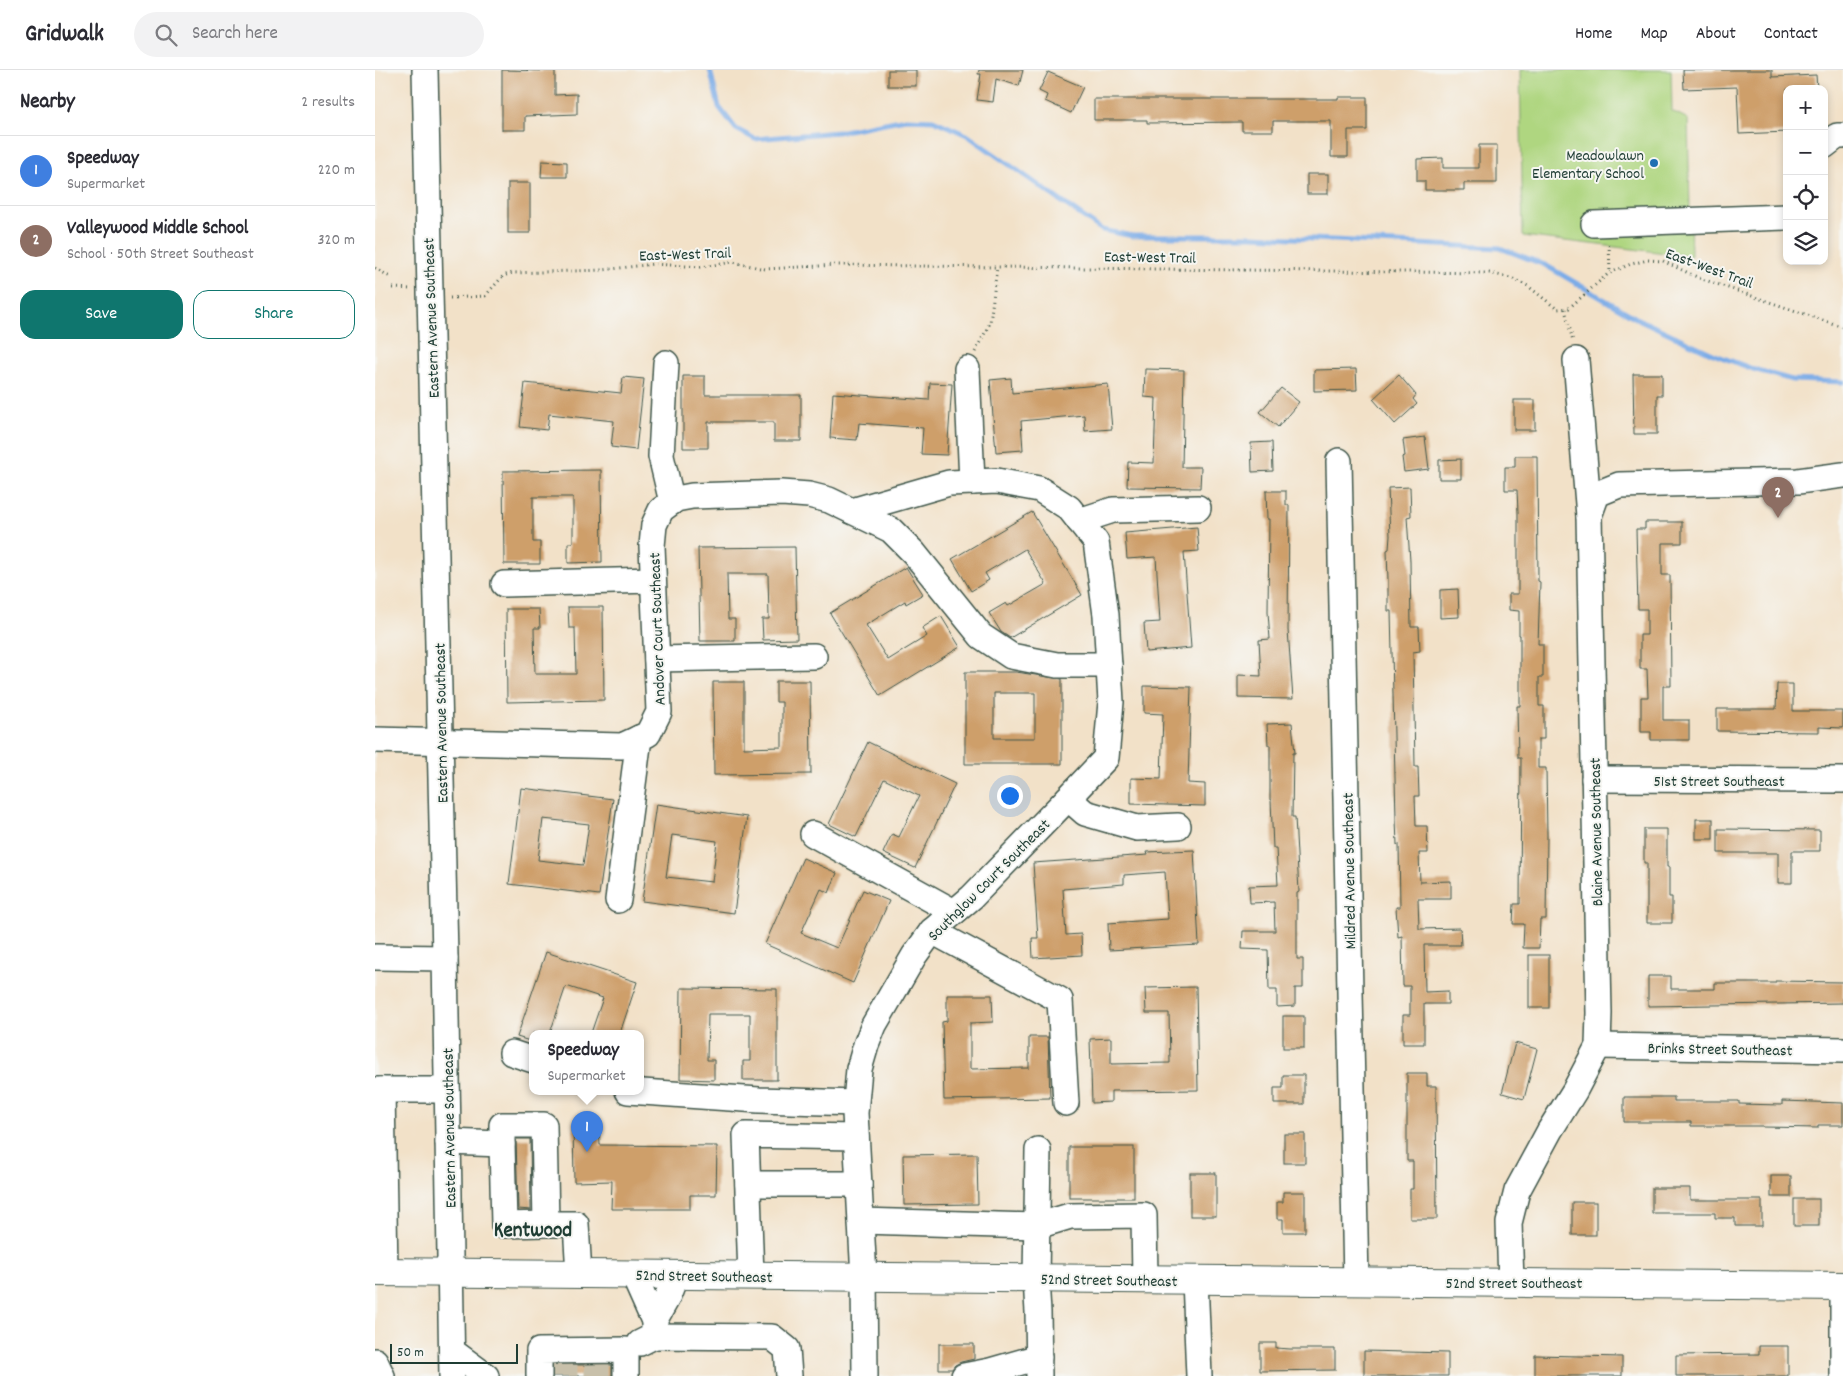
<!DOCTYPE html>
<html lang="en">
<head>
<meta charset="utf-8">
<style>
	body { margin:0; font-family:Dekko,sans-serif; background:#f2f2f3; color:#2b2b33 }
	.controls { position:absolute; right:15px; top:15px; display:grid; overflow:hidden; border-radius:10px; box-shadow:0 2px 8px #0003 }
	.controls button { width:45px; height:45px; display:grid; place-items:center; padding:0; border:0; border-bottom:1px solid #e1e1e2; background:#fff; color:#2b2b33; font:25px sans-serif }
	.scale { position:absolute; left:15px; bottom:12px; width:128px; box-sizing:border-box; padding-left:5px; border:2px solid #1f3d34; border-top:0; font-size:14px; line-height:18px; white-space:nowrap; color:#1f3d34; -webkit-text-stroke:4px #f6f6f2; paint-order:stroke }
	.you { position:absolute; left:634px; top:725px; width:18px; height:18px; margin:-12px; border:4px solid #fff; border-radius:50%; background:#1a73e8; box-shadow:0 0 0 8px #1a73e833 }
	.badge { display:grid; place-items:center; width:32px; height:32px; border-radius:50%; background:#0f766e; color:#fff; font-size:16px; font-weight:700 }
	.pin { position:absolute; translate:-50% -41px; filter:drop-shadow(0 1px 2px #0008) }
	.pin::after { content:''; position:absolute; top:26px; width:18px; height:15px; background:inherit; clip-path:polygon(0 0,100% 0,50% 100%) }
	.popup { position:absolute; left:154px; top:960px; width:115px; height:65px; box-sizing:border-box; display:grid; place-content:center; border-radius:10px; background:#fff; filter:drop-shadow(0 1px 4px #0005); font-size:16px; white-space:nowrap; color:#7c7c81 }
	.popup b { font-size:19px; color:#2b2b33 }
	.popup::after { content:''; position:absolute; left:50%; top:100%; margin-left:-10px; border:10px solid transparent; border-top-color:#fff }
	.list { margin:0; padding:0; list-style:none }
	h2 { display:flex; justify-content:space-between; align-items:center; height:65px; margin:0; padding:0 20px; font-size:21px }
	h2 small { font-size:16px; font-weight:400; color:#7c7c81 }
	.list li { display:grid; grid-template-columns:32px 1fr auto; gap:15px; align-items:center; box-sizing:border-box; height:70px; padding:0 20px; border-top:1px solid #e1e1e2 }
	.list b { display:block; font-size:19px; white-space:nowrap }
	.list p { margin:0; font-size:16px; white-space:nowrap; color:#7c7c81 }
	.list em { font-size:16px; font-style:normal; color:#7c7c81 }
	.actions { display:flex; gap:10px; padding:15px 20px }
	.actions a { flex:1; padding:11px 0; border:1px solid #0f766e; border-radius:15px; text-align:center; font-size:18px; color:#0f766e }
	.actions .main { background:#0f766e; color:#fff }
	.icon { flex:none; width:28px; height:28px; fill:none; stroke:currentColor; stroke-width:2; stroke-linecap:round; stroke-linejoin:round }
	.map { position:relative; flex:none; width:1468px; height:1306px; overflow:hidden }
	header { display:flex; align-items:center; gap:30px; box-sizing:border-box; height:70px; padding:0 25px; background:#fff; border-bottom:1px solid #e1e1e2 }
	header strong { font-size:24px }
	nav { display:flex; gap:28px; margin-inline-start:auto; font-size:18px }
	.search { width:350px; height:45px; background:#f2f2f3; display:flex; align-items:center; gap:12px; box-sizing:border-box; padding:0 18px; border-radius:28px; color:#7c7c81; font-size:19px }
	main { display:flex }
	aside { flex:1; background:#fff }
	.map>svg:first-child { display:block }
	.green { fill:#afd680; stroke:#678a5a }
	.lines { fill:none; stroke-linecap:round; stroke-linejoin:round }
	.stream { stroke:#7cace7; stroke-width:5 }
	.building { fill:#ce9f6b; fill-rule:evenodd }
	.minor-tunnel { stroke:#c8c0aa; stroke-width:25; stroke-dasharray:25 12; stroke-linecap:butt }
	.minor-casing { stroke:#3f564a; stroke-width:28 }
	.major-casing { stroke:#3f564a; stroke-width:30 }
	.path { stroke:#3f564a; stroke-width:3; stroke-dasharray:1 4; stroke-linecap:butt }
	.minor { stroke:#fff; stroke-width:25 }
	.major { stroke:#fff; stroke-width:28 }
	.poi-dot { fill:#1f6fb2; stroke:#f6f6f2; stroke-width:2 }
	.labels { text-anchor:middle; stroke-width:4; stroke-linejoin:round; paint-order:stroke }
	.poi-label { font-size:16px; fill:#1f3d34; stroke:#f6f6f2; text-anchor:end }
	.street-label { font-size:16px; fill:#1f3d34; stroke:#f6f6f2 }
	.district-label { font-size:21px; font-weight:bold; fill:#1f3d34; stroke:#f6f6f2 }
</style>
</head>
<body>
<header>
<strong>Gridwalk</strong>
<div class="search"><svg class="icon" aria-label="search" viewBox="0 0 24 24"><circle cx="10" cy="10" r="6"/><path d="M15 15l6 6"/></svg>Search here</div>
<nav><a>Home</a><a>Map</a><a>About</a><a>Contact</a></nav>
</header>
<main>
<aside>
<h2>Nearby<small>2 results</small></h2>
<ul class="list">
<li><span class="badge" style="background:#3f7fe0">1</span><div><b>Speedway</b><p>Supermarket</p></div><em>220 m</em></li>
<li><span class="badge" style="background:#8d6e63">2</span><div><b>Valleywood Middle School</b><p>School · 50th Street Southeast</p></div><em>320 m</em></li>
</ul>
<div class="actions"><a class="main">Save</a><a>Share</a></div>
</aside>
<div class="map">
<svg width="1468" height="1306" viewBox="0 0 1468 1306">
	<rect width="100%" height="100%" fill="#f6f6f2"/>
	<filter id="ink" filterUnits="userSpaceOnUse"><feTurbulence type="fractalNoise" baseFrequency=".02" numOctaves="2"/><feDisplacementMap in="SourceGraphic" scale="10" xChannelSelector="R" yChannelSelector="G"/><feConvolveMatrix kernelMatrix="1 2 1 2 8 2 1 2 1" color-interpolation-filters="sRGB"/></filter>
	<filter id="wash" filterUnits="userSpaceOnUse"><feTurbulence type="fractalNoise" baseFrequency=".0096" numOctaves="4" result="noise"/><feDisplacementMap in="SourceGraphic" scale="20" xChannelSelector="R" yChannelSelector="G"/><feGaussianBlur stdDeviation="1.12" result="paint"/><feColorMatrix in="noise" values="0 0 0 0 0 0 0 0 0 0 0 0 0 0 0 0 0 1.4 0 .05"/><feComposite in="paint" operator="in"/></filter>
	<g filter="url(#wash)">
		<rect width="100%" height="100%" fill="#f2e1c8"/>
		<path class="green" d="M1145 0H1296L1297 41 1313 49 1316 186 1148 166Z"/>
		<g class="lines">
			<path class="stream" d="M335 0 344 37 361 59 380 69 463 62 531 49 558 50 592 65 727 160 758 166H878L1125 178 1170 195 1261 248 1338 284 1378 299 1417 310 1468 312"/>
		</g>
		<g id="blocks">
			<g class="building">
				<path d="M127 0 180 1V25L202 24V44L150 46V60H127Z"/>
				<rect x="513" y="0" width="28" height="16"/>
				<path d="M604 0H648L644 16 621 9 618 32 602 30 606 4H603Z"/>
				<path d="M1308 0H1397V7L1441 5 1442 19H1412V62L1364 64 1362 17 1309 19Z"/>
				<path d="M673 2 708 17 696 43 670 31 672 25 664 21Z"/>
				<path d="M963 27H992V60H973V87H956V51H898V61H867V52L772 53V50H719V29H963Z"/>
				<path d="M1104 75H1122V113H1089V120H1050V111H1042V89L1068 88V98H1104Z"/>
				<path d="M167 91 192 92V107H166Z"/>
				<rect x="932" y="104" width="21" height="20"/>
				<rect x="133" y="113" width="22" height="50"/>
				<path d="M770 299 809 300 807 397H826L825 418 752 417 753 392 779 393 781 328 769 327Z"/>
				<path d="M981 299 982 320 939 321V300Z"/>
				<path d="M1258 304H1287V325H1282V364H1259Z"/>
				<path d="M1024 305 1041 325 1038 329 1042 334 1020 354 998 329Z"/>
				<path d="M308 306H330V325H426V371H399V352H333V378H308Z"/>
				<path d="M248 307 269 309 261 380 236 377 239 351 174 344 172 360 145 357 150 313 246 323Z"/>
				<path d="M636 308 637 323 733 314 737 359 710 361 709 345 646 351 648 380 621 382 615 310Z"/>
				<path d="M555 313 577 314 572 385 546 384 548 358 484 353 482 370 455 368 458 323 554 330Z"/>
				<path d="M906 318 924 332 903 357 885 342Z"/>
				<rect x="1139" y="330" width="21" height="30"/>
				<path d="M1050 367 1054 399 1029 402 1027 387 1030 386 1028 370Z"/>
				<path d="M897 372 898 401 877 402 876 373Z"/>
				<path d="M1140 386H1162L1163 511 1165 512 1163 574H1168V607H1164V636H1169V669H1163V698H1171L1172 765 1171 849H1165L1164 878H1148L1149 854H1138L1139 834H1145L1146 688H1143L1142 636H1145V565H1144V541L1134 540V524H1143V442L1142 420H1130V397H1140Z"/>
				<path d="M1086 389V409H1064V390Z"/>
				<path d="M226 400 227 492 193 493V473H198V427H158V472H165V494H129L128 401Z"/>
				<path d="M1035 417 1036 446 1032 447 1035 491 1036 557H1044L1045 581 1038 582 1040 697H1043L1044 726H1040L1041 756H1052L1053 783H1044L1045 812 1076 811V829H1043L1044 859 1085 858 1086 875H1049L1050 922 1073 921V934H1049V974H1028V945H1035V916H1028L1027 866 1023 867 1021 837H1025L1024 774 1022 775 1021 749 1016 541H1013V510L1012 480 1014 479 1015 466 1013 418Z"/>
				<path d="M891 421H911V435H914L913 560 918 629 863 628V605L886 606 884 570 895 569 893 542 894 449H892Z"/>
				<path d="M657 442 707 525 635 568 626 562 614 543 631 533 633 536 671 514 650 479 610 503 614 510 596 521 577 489Z"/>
				<path d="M1270 452H1307V473H1287V505H1295L1296 616H1288V650H1314V670H1276V662H1266V627H1273L1272 599H1265V565H1272V539H1263L1261 459H1270Z"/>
				<path d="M822 457 824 481 809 482 816 578 771 582 769 553 785 552 781 487 752 489 750 463Z"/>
				<path d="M420 477 422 569 388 570 387 549H394L393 504H352L353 549H360V571H325L323 478Z"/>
				<path d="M531 497 548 524 531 534 530 531 491 555 513 590 552 566 547 558 566 546 585 577 505 626 455 543Z"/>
				<path d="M1083 519 1084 547 1065 548V520Z"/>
				<path d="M193 537H228L229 630 132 632 131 539H164L165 558H159L160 604H201L200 558H194Z"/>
				<path d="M590 602H641L687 609V694H590ZM619 623H660V668H619Z"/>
				<path d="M401 611H435L436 704 339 705 338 612H369V678L407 677V632H401Z"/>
				<path d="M1402 614H1418V641H1468V658L1444 657V662L1342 661V639H1401Z"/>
				<path d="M769 616 816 617 813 713 830 714V736L756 734V708L786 709 788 644 769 643Z"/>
				<path d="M917 653 920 683H918L917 747H920L924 822 922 823V889H928V918H920V936L902 937V920H894L893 880 867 879 868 861H900L899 832 875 833 874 816 903 815 901 778H898L896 730H895V675H893L892 654Z"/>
				<path d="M493 672 580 714 540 798 508 783 517 764 524 767 544 726 509 709 481 767 454 754Z"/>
				<path d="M146 718 238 729 224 825 134 814ZM168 749 214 754 208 795 163 790Z"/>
				<path d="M281 734 372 747 359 843 267 831ZM297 765 342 771 337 812 291 807Z"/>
				<rect x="1321" y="749" width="17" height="20"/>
				<path d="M1269 759H1292V797H1294V827H1297V853H1272V793H1269Z"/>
				<path d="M1343 759 1445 760V781H1417V813H1403V783H1343Z"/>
				<path d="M819 780 824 875 734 880 733 853 793 849 790 802 749 805V814L688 819 691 865 706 864 707 885 658 888 657 868H663L658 793 773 785 772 782Z"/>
				<path d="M428 788 462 803 454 823 446 819 426 863 462 878 488 820 514 831 478 913 390 874Z"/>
				<path d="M171 882 262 912 245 963H216L228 928 191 916 175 963H158V972L142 967Z"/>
				<rect x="1154" y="885" width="20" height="53"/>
				<path d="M1273 906H1296V919H1340V913H1400V911L1468 912V933L1273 936Z"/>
				<path d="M821 917 823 1020 736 1021V1032L717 1033 715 969 736 968V994L795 993 794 943H771L770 918Z"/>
				<path d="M306 918 402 919V1010H368V991H375V944H333L332 990H339V1010L305 1009Z"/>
				<path d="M572 925H617L618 952 595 953V999L654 998V967H673L675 1028 569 1030 567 952 572 951Z"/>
				<rect x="908" y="946" width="21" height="32"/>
				<path d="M1140 973 1162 979 1149 1029 1127 1023Z"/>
				<path d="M1032 1003H1052V1016H1061L1062 1149H1035V1119H1038V1091H1032Z"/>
				<path d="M908 1005H929V1034H899V1018H908Z"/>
				<path d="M1249 1027H1299V1031H1364V1034L1407 1035V1031L1468 1033V1055H1443V1058L1388 1057V1056H1316V1052H1249Z"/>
				<path d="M224 1051 225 1075 342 1076 341 1125H315V1139H236L237 1111 199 1112 198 1052Z"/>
				<rect x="909" y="1064" width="21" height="29"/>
				<path d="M141 1069H155L156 1140 143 1139Z"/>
				<rect x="694" y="1077" width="65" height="51"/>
				<path d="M602 1084 603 1134 529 1135 528 1085Z"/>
				<rect x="815" y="1103" width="26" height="43"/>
				<rect x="1396" y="1106" width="20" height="21"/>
				<path d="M1277 1118H1315V1130H1387V1156H1360V1148H1340V1143H1277Z"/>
				<path d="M908 1122H930V1162H908V1149H902V1132H908Z"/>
				<rect x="1419" y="1129" width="25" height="27"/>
				<rect x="1197" y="1132" width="24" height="33"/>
				<path d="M885 1273H901V1278L915 1279H960V1300L885 1301Z"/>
				<path d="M564 1274H599V1289L586 1292 580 1295 577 1299H564Z"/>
				<path d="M1384 1276H1413V1306H1301V1285L1384 1284Z"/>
				<path d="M989 1281 1073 1283V1306H989Z"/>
				<path d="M1160 1285 1247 1287V1306H1160Z"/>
				<rect x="178" y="1295" width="59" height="11"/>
			</g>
		</g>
	</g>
	<g filter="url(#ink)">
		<use href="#blocks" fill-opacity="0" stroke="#3f564a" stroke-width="1"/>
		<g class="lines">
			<g class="minor-tunnel">
				<path d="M222 1288V1306"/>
				<path d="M190 1289V1306"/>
			</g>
			<g class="minor-casing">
				<g id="minor">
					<path d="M50 0C56 295 64 591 70 886 73 1026 74 1166 77 1306"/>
					<path d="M1449 76 1462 66H1468"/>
					<path d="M1219 154 1412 147"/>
					<path d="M291 293 286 386 297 432"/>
					<path d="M592 299 597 412"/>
					<path d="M964 391 981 1211"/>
					<path d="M477 441 574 413 622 411 664 419 694 438 721 472 731 545 736 632 731 688 693 728 597 827 557 861 539 886 499 955 491 975 484 999 480 1043 489 1207 490 1306"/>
					<path d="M1214 446 1222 424 1244 415 1423 411 1468 405"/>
					<path d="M704 451 738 440 823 438"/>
					<path d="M129 514 278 510"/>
					<path d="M282 589 439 586"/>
					<path d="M0 670 247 676 273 664 284 642 277 476 279 455 286 440 301 429 317 426 407 423 434 425 454 430 516 460 539 483 606 566 636 586 682 595H734"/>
					<path d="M1219 709 1468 710"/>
					<path d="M693 728 710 743 762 758 803 756"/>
					<path d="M438 764 579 842"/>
					<path d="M243 830 264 668"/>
					<path d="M557 861 685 930 691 1033"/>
					<path d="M0 887 70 888"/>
					<path d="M1223 976 1468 980"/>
					<path d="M137 983 158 990"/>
					<path d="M0 1020H72"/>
					<path d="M7 1020 10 1202"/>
					<path d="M253 1021 384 1030 480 1033"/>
					<path d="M73 1072 127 1074V1055H169L171 1154H201L204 1204"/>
					<path d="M127 1074 129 1155 171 1154"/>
					<path d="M663 1080 661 1209 663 1242 664 1306"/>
					<path d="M373 1114H484"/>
					<path d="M486 1151 662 1156 695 1146 769 1145 770 1210"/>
					<path d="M258 1204 279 1251V1266L265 1273"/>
					<path d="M376 1206 371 1065 481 1067"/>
					<path d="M820 1210 824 1306"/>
					<path d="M1136 1212 1134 1153 1142 1121 1175 1060 1200 1020 1223 976 1224 943 1214 446 1201 290"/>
					<path d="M1468 1216V1306"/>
					<path d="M279 1251 292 1228 301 1205"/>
					<path d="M279 1266 397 1267 412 1279 414 1306"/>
					<path d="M77 1281 111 1306"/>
					<path d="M0 1291 7 1306"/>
					<path d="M164 1306V1281L251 1280V1306"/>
					<path d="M589 1306 615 1301 664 1287"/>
				</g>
			</g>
			<g class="major-casing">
				<path id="major" d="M0 1202 1468 1216"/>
			</g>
			<g class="path">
				<path d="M1234 174 1235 203"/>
				<path d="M0 198 17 208"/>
				<path d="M18 218 36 219"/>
				<path d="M75 228 110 226 128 206 137 203 228 200 279 194 326 197 358 192 390 199 461 195 1114 203 1136 208 1153 216 1182 239 1194 238 1233 204 1256 194 1273 190 1288 191 1324 208 1468 257"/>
				<path d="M1190 239 1198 272"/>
				<path d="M600 282 615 253 622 197"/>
			</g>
			<use href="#minor" class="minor"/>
			<use href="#major" class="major"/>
		</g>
	</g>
	<circle class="poi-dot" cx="1279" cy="93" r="5"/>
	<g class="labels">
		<g class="poi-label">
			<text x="1269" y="90">Meadowlawn<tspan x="1269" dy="18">Elementary School</tspan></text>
		</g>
		<g class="street-label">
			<text transform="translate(310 183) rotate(-2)" y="6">East-West Trail</text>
			<text transform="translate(775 186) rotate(1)" y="6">East-West Trail</text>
			<text transform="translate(1335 197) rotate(20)" y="6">East-West Trail</text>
			<text transform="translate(55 248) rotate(-92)" y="6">Eastern Avenue Southeast</text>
			<text transform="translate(281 559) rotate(-92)" y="6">Andover Court Southeast</text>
			<text transform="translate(65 653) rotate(-91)" y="6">Eastern Avenue Southeast</text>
			<text x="1344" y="716">51st Street Southeast</text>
			<text transform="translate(1220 762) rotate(-91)" y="6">Blaine Avenue Southeast</text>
			<text transform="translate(973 801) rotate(-91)" y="6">Mildred Avenue Southeast</text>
			<text transform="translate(613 809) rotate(-45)" y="6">Southglow Court Southeast</text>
			<text transform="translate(1345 978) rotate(1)" y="6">Brinks Street Southeast</text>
			<text transform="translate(73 1058) rotate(-91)" y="6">Eastern Avenue Southeast</text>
			<text transform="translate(329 1205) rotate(1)" y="6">52nd Street Southeast</text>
			<text transform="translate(734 1209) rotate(1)" y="6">52nd Street Southeast</text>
			<text x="1139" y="1218">52nd Street Southeast</text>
		</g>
		<g class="district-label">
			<text x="158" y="1166">Kentwood</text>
		</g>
	</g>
</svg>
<div class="controls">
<button>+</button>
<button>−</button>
<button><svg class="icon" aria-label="locate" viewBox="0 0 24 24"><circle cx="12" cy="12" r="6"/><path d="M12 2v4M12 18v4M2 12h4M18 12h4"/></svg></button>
<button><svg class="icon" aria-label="layers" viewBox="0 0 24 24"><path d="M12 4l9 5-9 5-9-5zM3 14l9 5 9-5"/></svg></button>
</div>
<div class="scale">50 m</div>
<div class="you"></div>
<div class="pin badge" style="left:212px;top:1082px;background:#3f7fe0">1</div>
<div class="popup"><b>Speedway</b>Supermarket</div>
<div class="pin badge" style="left:1403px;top:448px;background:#8d6e63">2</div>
</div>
</main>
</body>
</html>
